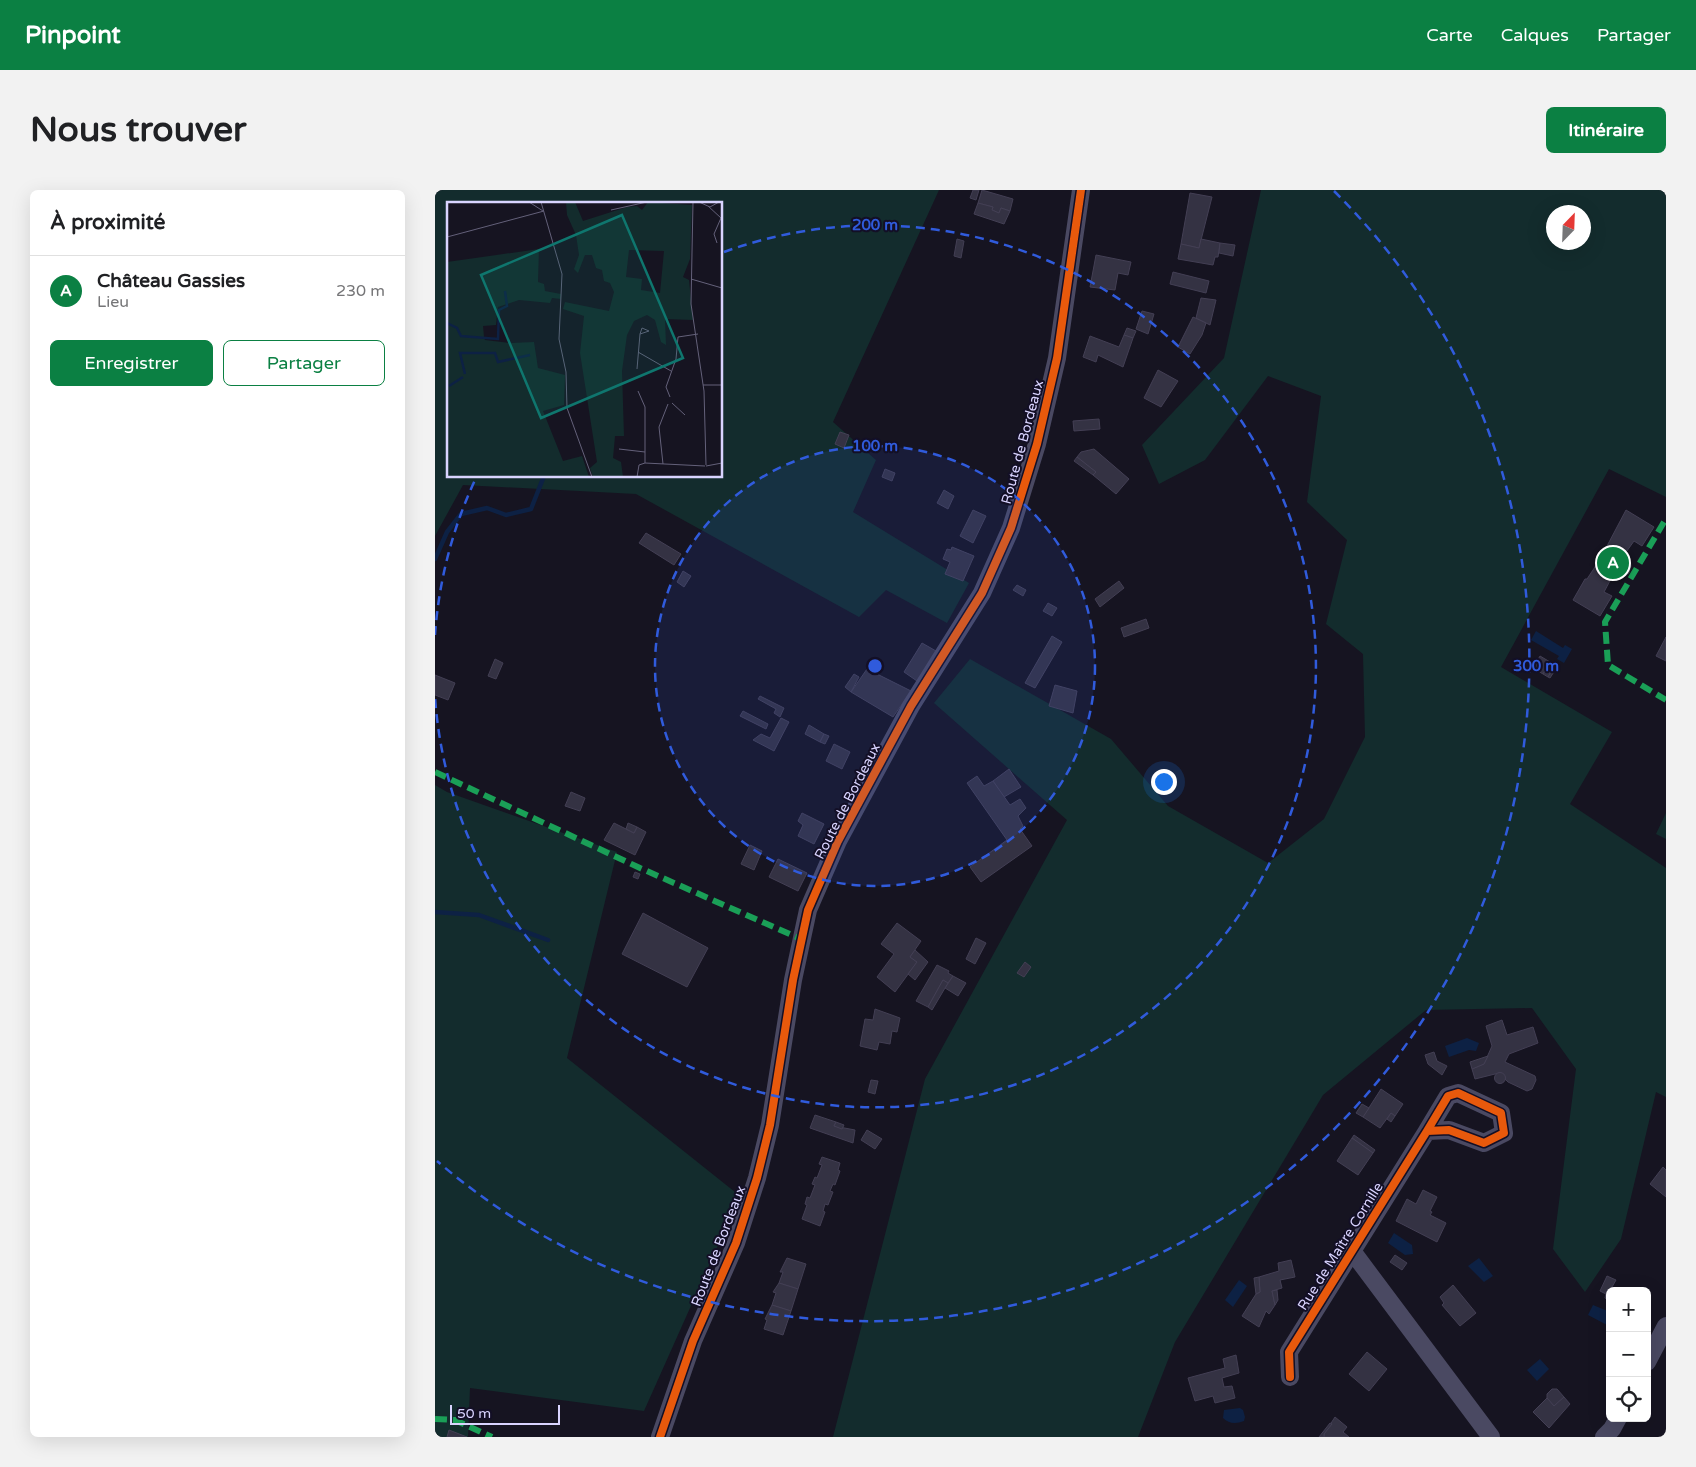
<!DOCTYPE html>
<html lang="fr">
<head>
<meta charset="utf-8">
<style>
	body { margin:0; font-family:"Varela Round",sans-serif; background:#f2f2f2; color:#202124 }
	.controls { position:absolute; right:15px; bottom:15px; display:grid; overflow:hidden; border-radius:8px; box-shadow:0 5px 20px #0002 }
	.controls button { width:45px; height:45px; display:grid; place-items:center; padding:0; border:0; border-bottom:1px solid #e0e0e0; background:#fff; color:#202124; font:25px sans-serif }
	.compass { position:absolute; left:1111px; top:15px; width:45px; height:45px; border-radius:50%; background:#fff; box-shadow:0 5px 20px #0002; rotate:23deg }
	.scale { position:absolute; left:15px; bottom:12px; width:110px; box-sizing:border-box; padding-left:5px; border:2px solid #d9d4ff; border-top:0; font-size:14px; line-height:18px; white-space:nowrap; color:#d9d4ff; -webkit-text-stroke:4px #130f26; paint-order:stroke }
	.you { position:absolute; left:728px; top:591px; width:18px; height:18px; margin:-12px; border:4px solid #fff; border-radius:50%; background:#1a73e8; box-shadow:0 0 0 8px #1a73e833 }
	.badge { display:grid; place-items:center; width:32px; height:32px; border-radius:50%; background:#0b8043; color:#fff; font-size:16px; font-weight:700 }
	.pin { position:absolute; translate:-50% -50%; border:2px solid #fff; box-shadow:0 1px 5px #0006 }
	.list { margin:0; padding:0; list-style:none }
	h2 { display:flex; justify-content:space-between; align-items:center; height:65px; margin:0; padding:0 20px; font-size:21px }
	h2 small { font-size:16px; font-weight:400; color:#757577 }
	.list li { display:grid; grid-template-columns:32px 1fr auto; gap:15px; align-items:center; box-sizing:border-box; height:70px; padding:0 20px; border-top:1px solid #e0e0e0 }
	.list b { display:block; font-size:19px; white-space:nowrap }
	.list p { margin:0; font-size:16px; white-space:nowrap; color:#757577 }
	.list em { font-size:16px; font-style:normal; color:#757577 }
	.actions { display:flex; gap:10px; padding:15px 20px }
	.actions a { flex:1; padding:11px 0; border:1px solid #0b8043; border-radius:8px; text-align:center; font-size:18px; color:#0b8043 }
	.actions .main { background:#0b8043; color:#fff }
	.icon { flex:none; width:28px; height:28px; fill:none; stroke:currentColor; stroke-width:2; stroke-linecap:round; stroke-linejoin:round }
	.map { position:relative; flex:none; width:1231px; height:1247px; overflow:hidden; border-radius:8px }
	header { display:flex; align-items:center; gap:30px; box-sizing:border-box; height:70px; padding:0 25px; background:#0b8043; color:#fff }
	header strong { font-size:24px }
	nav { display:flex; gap:28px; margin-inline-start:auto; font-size:18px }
	.intro { display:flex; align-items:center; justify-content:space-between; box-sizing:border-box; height:120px; padding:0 30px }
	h1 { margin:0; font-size:35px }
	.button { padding:12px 22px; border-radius:8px; background:#0b8043; color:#fff; font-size:18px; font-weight:700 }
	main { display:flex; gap:30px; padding:0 30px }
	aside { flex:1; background:#fff; border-radius:8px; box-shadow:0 5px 20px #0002 }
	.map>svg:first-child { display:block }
	.green { fill:#132c2d; fill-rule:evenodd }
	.water { fill:#0d2144 }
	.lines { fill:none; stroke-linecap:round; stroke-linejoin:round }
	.stream { stroke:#0d2144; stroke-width:4.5 }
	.building { fill:#343243; stroke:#433f54 }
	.minor { stroke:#4a4962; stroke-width:18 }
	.quiet { stroke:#1a9f57; stroke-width:6; stroke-dasharray:12 6; stroke-linecap:butt }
	.cycleway-casing { stroke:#130f26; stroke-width:11 }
	.cycleway { stroke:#e8590c; stroke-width:8 }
	.ring { fill:none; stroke:#305bdc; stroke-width:2.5; stroke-dasharray:9 6 }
	.labels { text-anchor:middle; stroke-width:4; stroke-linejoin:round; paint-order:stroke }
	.street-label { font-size:14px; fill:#d9d4ff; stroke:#130f26 }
	.inset-river { fill:none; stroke:#0d2144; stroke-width:2.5 }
	.inset-road { fill:none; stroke:#64617a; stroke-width:1 }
	.view { fill:#0f766e; fill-opacity:0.15; stroke:#0f766e; stroke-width:2.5 }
	.inset-edge { fill:none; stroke:#d9d4ff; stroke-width:2.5 }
	.centre { fill:#305bdc; stroke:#130f26; stroke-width:2.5 }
	.ring-label { font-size:15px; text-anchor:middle; font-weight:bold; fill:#305bdc; stroke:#130f26; stroke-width:4; stroke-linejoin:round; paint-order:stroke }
</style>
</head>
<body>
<header>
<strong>Pinpoint</strong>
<nav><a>Carte</a><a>Calques</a><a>Partager</a></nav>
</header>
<div class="intro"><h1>Nous trouver</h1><a class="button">Itinéraire</a></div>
<main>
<aside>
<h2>À proximité<small></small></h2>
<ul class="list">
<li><span class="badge">A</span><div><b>Château Gassies</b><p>Lieu</p></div><em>230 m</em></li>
</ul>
<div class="actions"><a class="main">Enregistrer</a><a>Partager</a></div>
</aside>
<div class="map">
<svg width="1231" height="1247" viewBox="0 0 1231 1247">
	<rect width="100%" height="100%" fill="#161421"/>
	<g class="green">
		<path d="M0 0H504L398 232 441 270 418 322 534 393 512 433 451 400 424 427 201 304 28 295 0 346ZM14 14H286V286H14Z"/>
		<path d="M826 0H1231V307L1174 279 1066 477 1177 542 1135 614 1231 678V907L1221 902 1186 1049 1150 1102 1118 1059 1141 879 1097 818 991 820 888 905 740 1152 703 1247H398L490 889 632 630 499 513 535 469 676 549 733 616 833 673 889 629 930 547 928 464 891 434 912 350 872 312 886 206 833 186 770 270 724 294 707 255 789 168ZM1118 22H1148V52H1118Z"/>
		<path d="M0 595 12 602 182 662 132 868 305 1006 209 1221 35 1198 33 1247H0Z"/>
		<path d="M1231 623V649L1221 644Z"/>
	</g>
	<g class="water">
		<path d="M1101 441 1128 458 1130 455 1137 459 1129 473 1122 469 1124 466 1096 450Z"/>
		<path d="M1032 848 1044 853 1041 861 1034 860 1014 867 1010 856Z"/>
		<path d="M959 1043 977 1055 978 1064 970 1065 953 1053Z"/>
		<path d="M1044 1068 1058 1086 1049 1092 1033 1076Z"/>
		<path d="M804 1090 812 1096 798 1117 790 1110Z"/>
		<path d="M1158 1115 1175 1122 1172 1135 1153 1125Z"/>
		<path d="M1105 1169 1114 1179 1102 1191 1092 1180Z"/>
		<path d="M805 1218 808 1220 810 1227 809 1231C801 1234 794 1234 788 1228L789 1220Z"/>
	</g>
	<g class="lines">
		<g class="stream">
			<path d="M0 369 12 342 26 324 52 318 71 325 96 319 109 286"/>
			<path d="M0 722 44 725 113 750"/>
		</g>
	</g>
	<g class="building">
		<path d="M538 0H544L541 10 535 8Z"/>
		<path d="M547 0 578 9 575 21 566 18 564 23 557 20 558 17 543 13Z"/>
		<path d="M755 3 777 7 764 58 746 54Z"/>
		<path d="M543 13 558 17 557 20 564 23 566 18 575 21 569 34 539 24Z"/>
		<path d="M522 49 529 51 526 68 519 66Z"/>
		<path d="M766 49 785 53 783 67H780L778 75 743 69 746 54 764 58Z"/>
		<path d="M785 53 800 55 798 66 784 63Z"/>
		<path d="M661 65 696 72 693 85 683 83 680 100 655 97Z"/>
		<path d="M738 82 774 91 771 103 735 94Z"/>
		<path d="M766 108 781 110 775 135 761 128Z"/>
		<path d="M707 121 719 124 713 144 701 139Z"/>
		<path d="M758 127 771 133 767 145 755 164 743 157Z"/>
		<path d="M692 138 701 141 698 148 689 145Z"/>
		<path d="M689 145 698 148 688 177 663 165 661 172 648 167 655 146 684 157Z"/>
		<path d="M723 180 743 191 726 217 709 208Z"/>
		<path d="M664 229 665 239 639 241 638 231Z"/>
		<path d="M405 242 414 245 409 258 400 254Z"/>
		<path d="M659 259 694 289 681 304 658 285 661 282 642 267 646 262Z"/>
		<path d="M642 267 661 282 658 285 639 271Z"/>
		<path d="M450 279 460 283 457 291 447 287Z"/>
		<path d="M509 300 519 306 513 319 502 313Z"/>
		<path d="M538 320 551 326 538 353 525 346Z"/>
		<path d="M1191 320 1219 337 1207 356 1199 351 1189 365 1195 370 1196 376 1194 383 1186 389 1177 387 1169 402 1177 406 1165 426 1138 410 1150 389H1152L1160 377 1165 362 1172 356Z"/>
		<path d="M211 343 246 364 239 375 204 353Z"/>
		<path d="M517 357 539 366 528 391 510 384 515 372 508 369 512 359 516 360Z"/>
		<path d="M248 381 256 386 249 397 242 392Z"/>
		<path d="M684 391 689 398 665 417 660 409Z"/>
		<path d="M582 395 591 400 588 406 578 400Z"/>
		<path d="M613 413 622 418 617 426 608 421Z"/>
		<path d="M711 429 714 438 689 447 686 438Z"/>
		<path d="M617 446 627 452 600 498 590 493Z"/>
		<path d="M1231 447V471L1221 466Z"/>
		<path d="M487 453 501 461 482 491 469 482Z"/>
		<path d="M1105 466 1115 472 1108 484 1098 478Z"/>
		<path d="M60 469 68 473 61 489 53 486Z"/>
		<path d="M1115 472 1120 475 1113 487 1108 484Z"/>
		<path d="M1120 475 1122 477 1115 488 1113 487Z"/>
		<path d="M432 479 476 501 458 527 416 502Z"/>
		<path d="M419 484 424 487 416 502 410 497Z"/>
		<path d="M0 485 20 493 13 510 0 505Z"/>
		<path d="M620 495 642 501 638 523 614 516Z"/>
		<path d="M325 506 349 518 345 527 339 523 341 519 323 509Z"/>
		<path d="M308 521 333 534 331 539 305 526Z"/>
		<path d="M346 528 354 532 339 561 318 550 326 544 335 548Z"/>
		<path d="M374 535 389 544 385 552 370 544Z"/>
		<path d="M389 544 394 546 390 554 385 552Z"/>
		<path d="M399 554 415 562 407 579 391 571Z"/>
		<path d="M574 579 586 597 569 607 558 591Z"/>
		<path d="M542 586 549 596 558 591 575 615 585 609 591 618 583 626 588 636 585 639 597 656 546 692 535 677 572 650 532 593Z"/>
		<path d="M136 602 150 608 145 621 130 616Z"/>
		<path d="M367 623 389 634 379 654 363 646 368 635 363 631Z"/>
		<path d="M179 633 199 643 202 637 211 642 200 665 169 650Z"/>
		<path d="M193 633 202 637 199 643 191 639Z"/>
		<path d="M315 655 327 661 319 680 306 674Z"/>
		<path d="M343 669 372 683 363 701 334 687Z"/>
		<path d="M200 682 205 684 203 689 198 687Z"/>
		<path d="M208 723 273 758 252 797 187 764Z"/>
		<path d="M462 733 486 751 475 767 482 772 460 802 442 787 459 764 446 754Z"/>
		<path d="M541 748 551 753 540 774 531 769Z"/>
		<path d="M480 760 493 772 480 790 473 784 482 772 475 767Z"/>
		<path d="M590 772 596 777 589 787 582 783Z"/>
		<path d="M502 775 514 781 513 783 518 786 513 793 508 790 493 817 481 811Z"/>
		<path d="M518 786 531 793 523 806 510 798Z"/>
		<path d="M508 790 513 793 497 820 493 817Z"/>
		<path d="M440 819 465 828 462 842 457 841 455 854 444 852 442 860 425 856 430 829 438 830Z"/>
		<path d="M1067 830 1072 845 1098 837 1103 853 1074 864 1070 872 1100 886 1101 890 1097 899 1092 901 1073 892 1064 883 1040 889 1037 879 1049 874 1057 856 1051 836Z"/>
		<path d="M999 862 1002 871 1012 876 1007 885 993 874 990 865Z"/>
		<path d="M1053 866 1049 874 1037 879 1035 872Z"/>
		<circle cx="1065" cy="888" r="5.5"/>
		<path d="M436 890 443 891 440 904 433 902Z"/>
		<path d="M946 899 968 914 960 926 956 923 945 938 928 927Z"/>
		<path d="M927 914 934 918 928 927 921 923Z"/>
		<path d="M956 923 960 926 956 932 952 929Z"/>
		<path d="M380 925 401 932 399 936 420 940 418 953 375 938Z"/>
		<path d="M401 932 409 935 407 939 399 936Z"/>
		<path d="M432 940 447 949 440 959 426 950Z"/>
		<path d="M919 945 940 960 938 963 917 948Z"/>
		<path d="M917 948 938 963 923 985 902 971Z"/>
		<path d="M387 967 405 973 403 980 405 981 400 995 398 994 395 1001 398 1002 393 1015 390 1014 388 1021 390 1022 385 1036 367 1029 372 1015 370 1014 372 1007 375 1008 380 995 377 994 380 987 382 988 387 975 384 974Z"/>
		<path d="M1228 977 1231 980V1007L1215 994Z"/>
		<path d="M988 1000 1002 1007 995 1021 997 1022 995 1025 1011 1033 1002 1052 961 1031 972 1009 981 1014Z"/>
		<path d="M960 1065 972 1073 967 1080 955 1072Z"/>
		<path d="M352 1068 371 1074 363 1099 344 1093 348 1082H345Z"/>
		<path d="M856 1070 860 1087 845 1090 847 1098 837 1101 840 1115 834 1124 831 1121 824 1137 807 1126 821 1104 825 1102 824 1087 844 1081 843 1073Z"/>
		<path d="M1172 1086 1181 1090 1177 1097 1185 1101H1175V1111L1170 1108 1171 1104 1165 1101Z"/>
		<path d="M824 1087 825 1102 821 1104 819 1088Z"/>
		<path d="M344 1093 363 1099 356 1121 337 1115 341 1103 338 1102Z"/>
		<path d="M1018 1095 1041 1123 1025 1136 1007 1115 1009 1113 1005 1107Z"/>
		<path d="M842 1100 843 1110 840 1115 837 1101Z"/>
		<path d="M337 1115 356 1121 348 1145 329 1139 332 1130 330 1129Z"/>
		<path d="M932 1162 952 1179 934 1201 914 1184Z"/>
		<path d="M801 1165 804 1183 787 1188 789 1197 797 1196 800 1208 780 1213 778 1206 760 1211 753 1188 790 1178 788 1169Z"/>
		<path d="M1117 1199H1122L1129 1207 1119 1216 1112 1208V1204Z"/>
		<path d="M1129 1207 1135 1214 1114 1238 1098 1222 1112 1208 1119 1216Z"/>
		<path d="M900 1227 912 1237 908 1242 914 1247H889V1244Z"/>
		<path d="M895 1233 897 1234 889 1244V1247H884Z"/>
		<path d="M14 1240 32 1247H12Z"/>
	</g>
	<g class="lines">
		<g class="minor">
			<path d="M917 1061 1056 1247"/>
			<path d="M1212 1172 1231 1136"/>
			<path d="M855 1187 854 1162 992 941 1014 940 1049 953 1069 943 1066 923 1023 903 1013 906 992 941"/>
			<path d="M225 1247 258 1151 301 1053 322 988 335 935 358 790 373 720 403 651 476 516 547 403 576 338 602 254 622 168 646 0"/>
			<path d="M1169 1247 1177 1239 1183 1228"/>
		</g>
		<g class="quiet">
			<path d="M1229 332 1170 432 1173 475 1231 510"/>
			<path d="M0 582 205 678 366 749"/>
			<path d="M0 1229 20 1230 57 1247"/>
		</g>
		<g class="cycleway-casing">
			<g id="cycleway">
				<path d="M855 1187 854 1162 992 941 1014 940 1049 953 1069 943 1066 923 1023 903 1013 906 992 941"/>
				<path d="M225 1247 258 1151 301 1053 322 988 335 935 358 790 373 720 403 651 476 516 547 403 576 338 602 254 622 168 646 0"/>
			</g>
		</g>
		<use href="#cycleway" class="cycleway"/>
	</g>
	<circle cx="440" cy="476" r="220" fill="#305bdc" fill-opacity=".12"/>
	<g class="ring">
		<circle cx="440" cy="476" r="220"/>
		<path d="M0 445A441 441 0 0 1 40 290M289 62A441 441 0 1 1 0 507"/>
		<path d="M899 1A661 661 0 0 1 2 971"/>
	</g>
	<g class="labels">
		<g class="street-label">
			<text transform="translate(587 252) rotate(-75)" y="5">Route de Bordeaux</text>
			<text transform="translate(412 611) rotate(-63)" y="5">Route de Bordeaux</text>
			<text transform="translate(283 1056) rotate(-69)" y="5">Route de Bordeaux</text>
			<text transform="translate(905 1056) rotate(-58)" y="5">Rue de Maître Cornille</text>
		</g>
	</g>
	<g transform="translate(12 12)">
		<rect width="275" height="275" fill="#161421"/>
		<path d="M119 0H128L136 19 180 5 190 4 195 8 201 0 245 3 243 57 236 75 242 78 246 118 218 117 219 143 214 140 208 118 200 113 187 119 180 133 175 169 177 234H168L166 256 174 260 176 275H146L143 266 150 260 133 151 137 114 116 107 118 100 162 109 167 90 163 81 157 79 155 68 149 66 145 53H138L131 71 127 67 132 53 129 33 120 13ZM182 48 217 49 213 91 194 88 195 77 179 75ZM92 47 91 80 97 82 98 89 114 92V97L105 96 103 101 72 98 51 105 49 123 36 124 37 135 38 138 64 141 87 140 91 166 118 173 117 203 96 209 116 259 135 254 142 275H0V60Z" fill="#132c2d" fill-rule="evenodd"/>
		<path class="inset-river" d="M0 121 10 126 14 134 51 137 52 108 60 104 58 89M18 172 13 151H48L51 160 83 153M2 184 16 175"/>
		<path class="inset-road" d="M82 0 96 9M94 0 115 72 112 137 119 170 120 206 145 275M246 0 244 102 257 189 259 263M252 0 263 5 272 0M261 4 274 16 267 32 270 41M164 8 200 0M0 35 97 9M244 77 275 86M191 150 224 169M190 167 193 132 202 129 195 126 193 132M256 183H275M191 189 198 205V261M223 195 219 185 229 157 231 135 251 132M225 201 238 213M172 247 198 250M216 262 212 225 221 202M259 264 275 261M190 275 192 263 198 261 258 264"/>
		<path class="view" d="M175 13 236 156 94 216 34 73Z"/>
		<rect width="275" height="275" class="inset-edge"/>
	</g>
	<circle cx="440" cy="476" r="8" class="centre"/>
	<g class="ring-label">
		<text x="440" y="40">200 m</text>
		<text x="440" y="261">100 m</text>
		<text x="1101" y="481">300 m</text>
	</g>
</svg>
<div class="controls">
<button>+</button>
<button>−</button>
<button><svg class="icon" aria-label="locate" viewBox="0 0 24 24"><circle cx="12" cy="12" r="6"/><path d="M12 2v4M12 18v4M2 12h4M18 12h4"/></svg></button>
</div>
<svg class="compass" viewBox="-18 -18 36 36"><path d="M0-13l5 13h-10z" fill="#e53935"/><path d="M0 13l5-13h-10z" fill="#757577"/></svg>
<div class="scale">50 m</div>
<div class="you"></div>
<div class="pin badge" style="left:1178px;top:373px">A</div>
</div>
</main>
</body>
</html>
